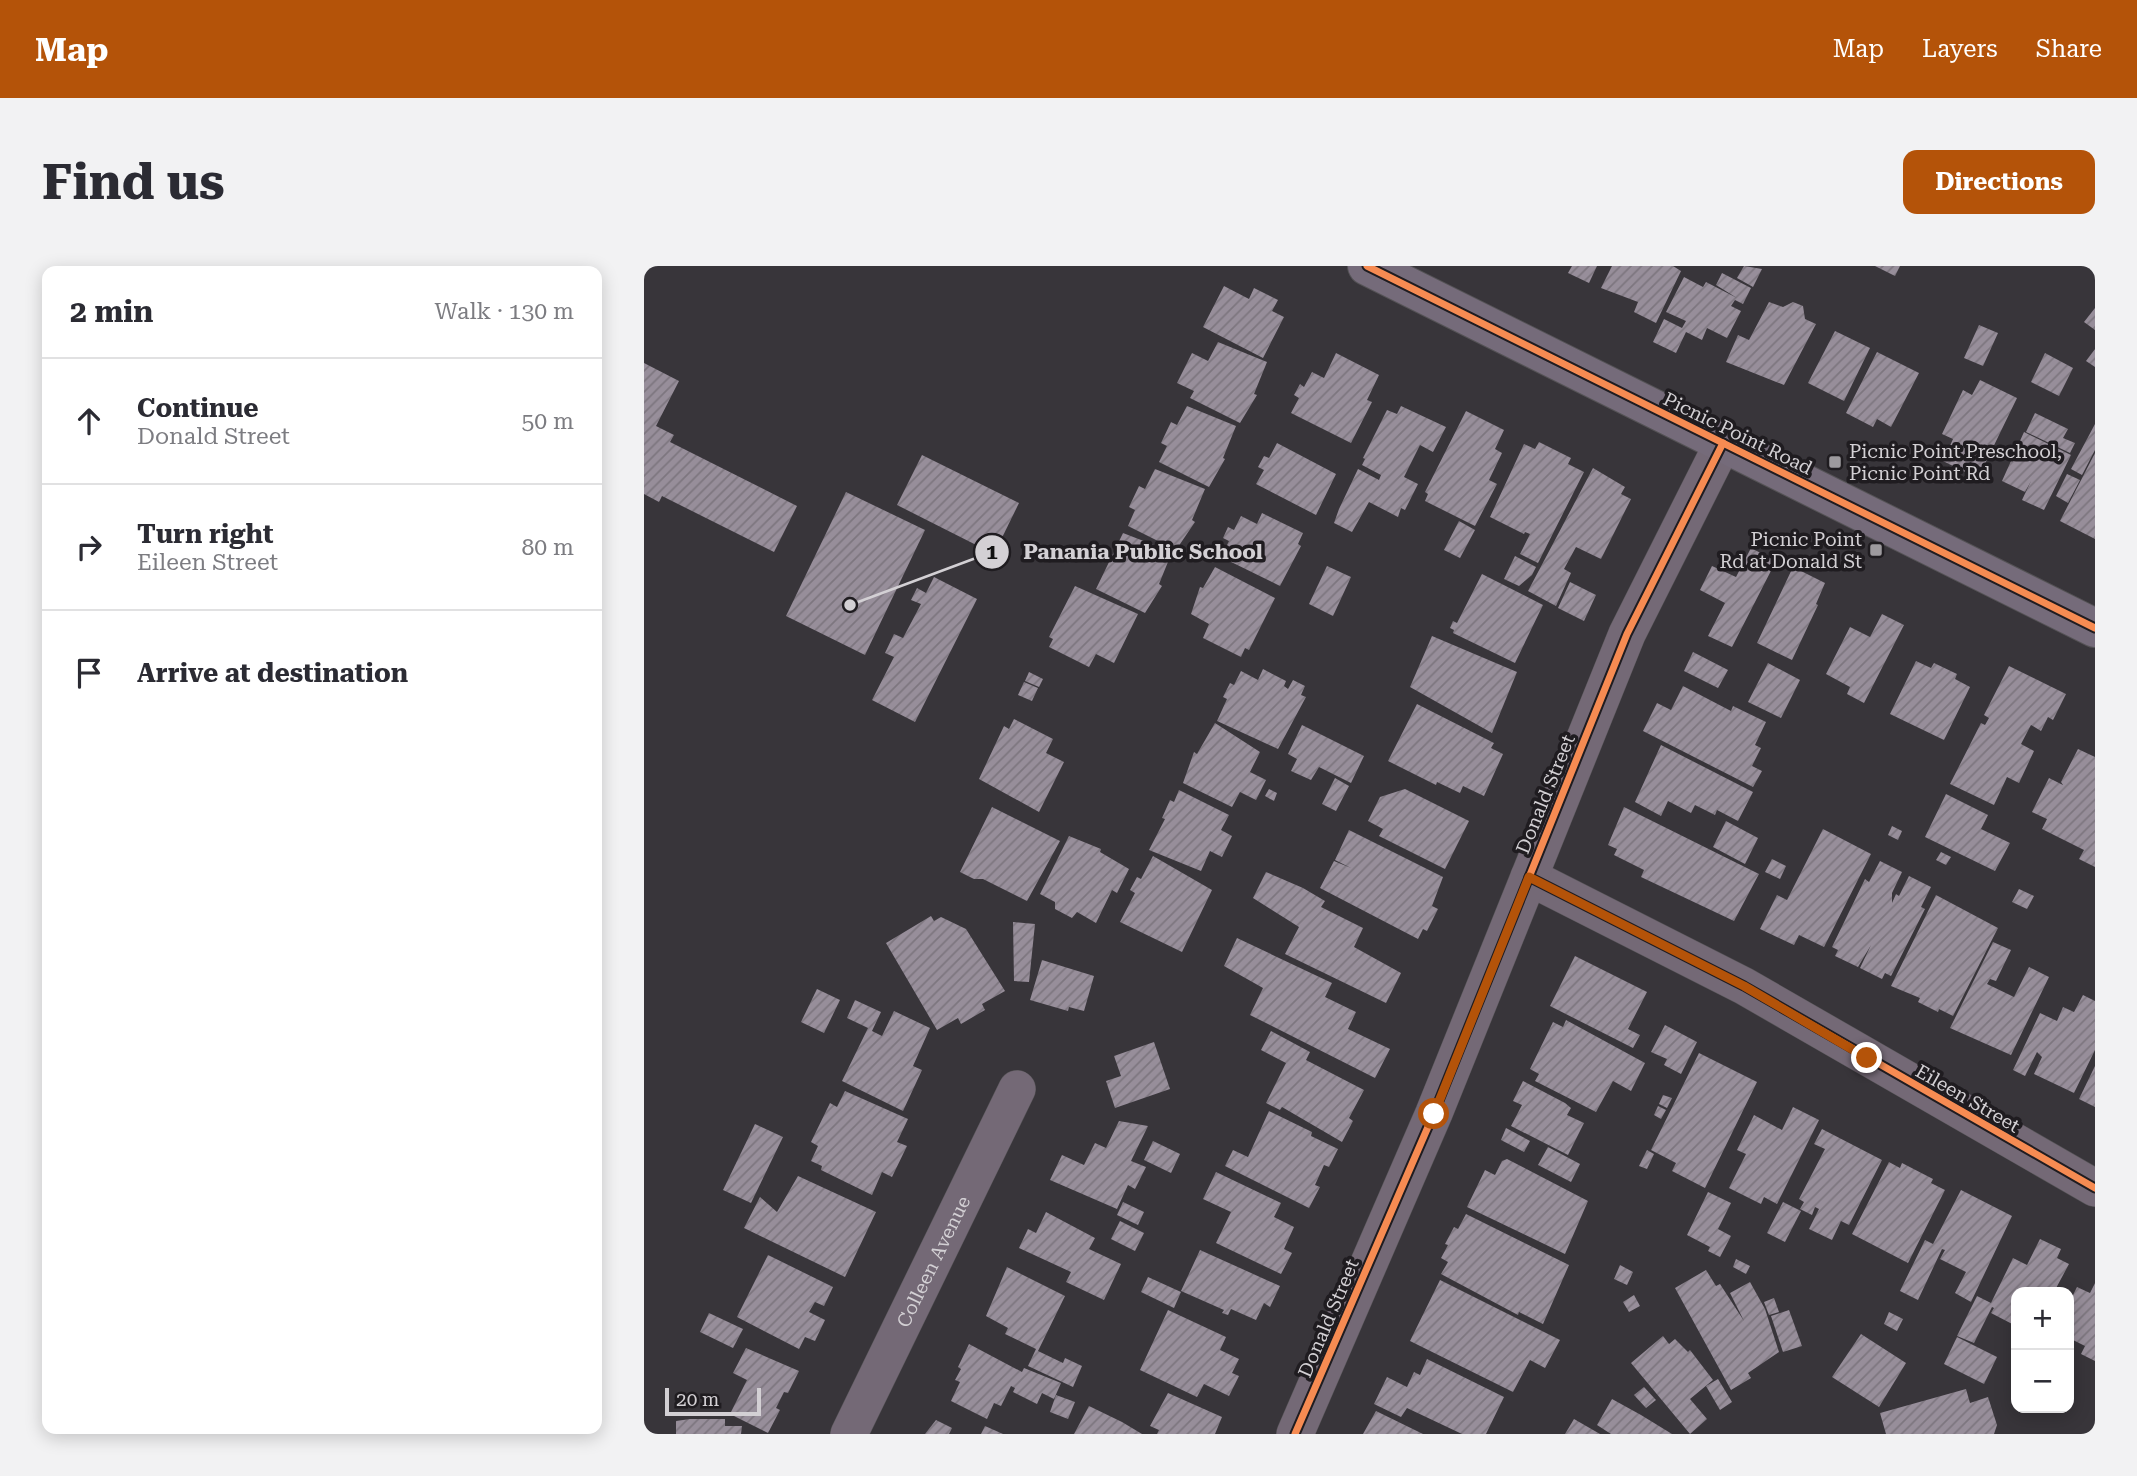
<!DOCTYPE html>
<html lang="en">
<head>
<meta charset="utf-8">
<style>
	body { margin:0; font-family:"Roboto Serif",serif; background:#f2f2f3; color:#2b2b33 }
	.controls { position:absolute; right:21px; bottom:21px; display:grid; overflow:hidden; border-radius:14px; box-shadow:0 4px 18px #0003 }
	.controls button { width:63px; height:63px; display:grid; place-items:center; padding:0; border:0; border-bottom:2px solid #e1e1e2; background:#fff; color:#2b2b33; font:35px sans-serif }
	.scale { position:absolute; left:21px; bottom:18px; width:96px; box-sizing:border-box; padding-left:7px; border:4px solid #d3d0d4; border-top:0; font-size:19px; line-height:24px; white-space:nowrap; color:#d3d0d4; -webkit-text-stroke:5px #1f1c20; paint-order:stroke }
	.stop { position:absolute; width:21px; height:21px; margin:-16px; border:5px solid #b45309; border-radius:50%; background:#fff }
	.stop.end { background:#b45309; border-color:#fff; box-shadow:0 2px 7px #0008 }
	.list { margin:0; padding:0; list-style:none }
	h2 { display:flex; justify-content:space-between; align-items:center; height:91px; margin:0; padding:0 28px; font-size:30px }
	h2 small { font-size:23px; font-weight:400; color:#7c7c81 }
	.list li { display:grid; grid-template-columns:46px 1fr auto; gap:21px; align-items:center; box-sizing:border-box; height:126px; padding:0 28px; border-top:2px solid #e1e1e2 }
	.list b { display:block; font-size:26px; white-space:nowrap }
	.list p { margin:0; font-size:23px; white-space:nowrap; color:#7c7c81 }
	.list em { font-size:23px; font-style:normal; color:#7c7c81 }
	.icon { flex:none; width:38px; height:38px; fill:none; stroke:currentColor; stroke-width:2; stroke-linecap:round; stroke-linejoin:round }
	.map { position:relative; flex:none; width:1451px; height:1168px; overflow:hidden; border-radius:14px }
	header { display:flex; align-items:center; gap:42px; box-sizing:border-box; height:98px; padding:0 35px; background:#b45309; color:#fff }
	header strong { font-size:33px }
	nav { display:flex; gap:38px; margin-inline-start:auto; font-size:24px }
	.intro { display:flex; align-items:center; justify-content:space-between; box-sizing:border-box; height:168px; padding:0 42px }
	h1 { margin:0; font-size:49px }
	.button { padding:18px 32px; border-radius:14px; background:#b45309; color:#fff; font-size:24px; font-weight:700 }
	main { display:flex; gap:42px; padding:0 42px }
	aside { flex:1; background:#fff; border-radius:14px; box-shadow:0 4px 18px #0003 }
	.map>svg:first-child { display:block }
	.building { fill:url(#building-hatch) }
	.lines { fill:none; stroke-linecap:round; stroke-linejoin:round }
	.street-casing { stroke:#545255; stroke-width:38 }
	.secondary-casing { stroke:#545255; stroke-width:40 }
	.street { stroke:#746976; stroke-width:37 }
	.secondary { stroke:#756b7a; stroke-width:38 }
	.cycleway-casing { stroke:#1f1c20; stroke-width:11 }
	.cycleway { stroke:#f68b52; stroke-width:7 }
	.route { stroke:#b45309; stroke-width:9 }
	.poi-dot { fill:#9d9a9e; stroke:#1f1c20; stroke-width:2.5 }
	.labels { text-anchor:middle; stroke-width:7; stroke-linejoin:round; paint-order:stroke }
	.street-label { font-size:19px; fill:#d3d0d4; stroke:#1f1c20 }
	.poi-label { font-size:19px; fill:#d3d0d4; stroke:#1f1c20; text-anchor:start }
	.leader { fill:none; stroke:#d3d0d4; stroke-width:2.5 }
	.callout-dot { fill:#d3d0d4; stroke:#1f1c20; stroke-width:2.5 }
	.mark-label { font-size:21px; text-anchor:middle; font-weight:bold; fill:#111 }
	.callout-label { font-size:21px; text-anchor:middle; font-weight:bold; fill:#d3d0d4; stroke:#1f1c20; stroke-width:7; stroke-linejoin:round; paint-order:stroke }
</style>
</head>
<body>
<header>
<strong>Map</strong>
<nav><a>Map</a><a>Layers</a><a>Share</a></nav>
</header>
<div class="intro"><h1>Find us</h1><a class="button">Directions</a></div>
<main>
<aside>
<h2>2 min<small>Walk · 130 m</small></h2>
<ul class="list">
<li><svg class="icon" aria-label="ahead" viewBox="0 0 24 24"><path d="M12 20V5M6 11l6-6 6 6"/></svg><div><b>Continue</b><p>Donald Street</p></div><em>50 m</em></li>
<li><svg class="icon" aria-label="right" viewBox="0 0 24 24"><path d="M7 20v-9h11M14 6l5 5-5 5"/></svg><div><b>Turn right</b><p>Eileen Street</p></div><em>80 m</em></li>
<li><svg class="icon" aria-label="arrive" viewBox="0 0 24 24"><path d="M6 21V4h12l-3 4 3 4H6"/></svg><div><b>Arrive at destination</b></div></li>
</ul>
</aside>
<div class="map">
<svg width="1451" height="1168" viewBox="0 0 1451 1168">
	<defs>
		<pattern id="building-hatch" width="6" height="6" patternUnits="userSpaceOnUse" patternTransform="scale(1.75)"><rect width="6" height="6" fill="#978e9a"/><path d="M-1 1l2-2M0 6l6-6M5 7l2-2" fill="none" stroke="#7d767f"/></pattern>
	</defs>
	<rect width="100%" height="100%" fill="#38353a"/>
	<g class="building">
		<path d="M928 0H953L945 17 924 7Z"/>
		<path d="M968 0H1029L1037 5 1012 57 990 46 994 36 957 22Z"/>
		<path d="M1100 0 1118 3 1109 21 1093 12Z"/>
		<path d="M1231 0H1256L1251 10Z"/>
		<path d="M1078 7 1107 22 1099 38 1091 34 1087 40 1097 45 1083 72 1063 62 1058 74 1042 66 1032 87 1009 76 1020 53 1038 62 1042 55 1022 46 1040 11 1059 21 1062 16 1093 32 1072 19Z"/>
		<path d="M580 20 605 33 610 22 634 34 628 45 640 51 619 92 559 61Z"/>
		<path d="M1125 36 1139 41 1149 36 1159 40 1161 53 1172 58 1140 119 1082 96 1094 69 1105 74Z"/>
		<path d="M1451 42V64L1440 56Z"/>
		<path d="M1335 59 1354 67 1339 100 1320 92Z"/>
		<path d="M1191 65 1226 82 1200 135 1164 117Z"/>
		<path d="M574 76 623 96 610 128 613 129 596 157 546 132 550 125 533 117 548 87 564 95Z"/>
		<path d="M1451 83V101L1442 95Z"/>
		<path d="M1233 86 1275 107 1247 161 1233 153 1229 161 1202 147Z"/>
		<path d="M692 87 735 109 723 134 728 136 707 177 647 147 655 132 650 129 656 118 660 121 668 106 680 112Z"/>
		<path d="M1401 87 1429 102 1415 130 1387 116Z"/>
		<path d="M0 97 35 115 12 160 30 169 26 176 153 240 130 286 18 230 15 236 0 228Z"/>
		<path d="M1336 114 1373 132 1339 202 1326 196 1321 206 1299 195 1309 173 1298 168 1319 124 1328 129Z"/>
		<path d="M543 140 592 160 579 192 581 193 565 221 515 196 523 180 517 177 527 156 533 159Z"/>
		<path d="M757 140 802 161 789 186 776 179 760 211 774 218 761 244 757 242 754 251 725 236 708 266 690 257 695 243 714 203 735 214 737 209 718 199 721 193 719 192 743 144 753 148Z"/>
		<path d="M822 145 860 164 851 183 858 187 845 214 853 218 831 260 781 235 784 228 781 226Z"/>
		<path d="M1391 147 1424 163 1419 172 1431 177 1426 187 1382 166Z"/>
		<path d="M1451 158V184L1438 209 1427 203Z"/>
		<path d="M1380 166 1427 189 1400 244 1378 234 1387 215 1381 226 1358 215Z"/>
		<path d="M895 176 927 192 924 198 940 206 894 297 876 288 886 268 881 266 880 268 846 251 880 178 891 183Z"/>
		<path d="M633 177 692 208 672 249 612 218 620 204 614 201 620 190 625 192Z"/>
		<path d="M1451 187V273L1416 255Z"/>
		<path d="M278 189 375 237 350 288 253 239Z"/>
		<path d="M949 202 981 221 977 228 987 233 957 293 932 281 920 303 927 307 912 340 884 325Z"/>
		<path d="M511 203 561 223 548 254 551 256 532 284 484 260 491 244 485 241 495 220 501 223Z"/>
		<path d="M1423 208 1436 214 1424 237 1412 230Z"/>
		<path d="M202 226 281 264 221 389 142 350Z"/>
		<path d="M618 247 659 267 654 278 657 280 636 320 577 291 585 275 579 272 584 261 590 264 597 250 613 258Z"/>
		<path d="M815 255 831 264 816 292 800 284Z"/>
		<path d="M479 267 528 286 515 318 518 320 501 347 452 323Z"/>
		<path d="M1107 282 1132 295 1088 381 1064 370 1081 337 1056 324 1068 300 1092 311Z"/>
		<path d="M871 290 892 301 888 309 875 320 860 313Z"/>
		<path d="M683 300 707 311 689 350 665 338Z"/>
		<path d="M571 301 631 332 605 384 601 382 597 391 559 372 565 358 547 348 556 321 559 322Z"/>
		<path d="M1149 301 1181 317 1172 338 1174 339 1148 394 1113 377Z"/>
		<path d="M838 308 899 339 871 397 809 367 810 364 806 362 809 355 813 357Z"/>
		<path d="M290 311 333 333 271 456 228 434 250 391 241 387 250 368 259 372 277 338 267 334 273 322 282 327Z"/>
		<path d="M926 316 952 329 940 355 914 342Z"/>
		<path d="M431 320 494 348 470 397 452 388 445 401 405 381 409 373 405 371Z"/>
		<path d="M1238 348 1260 359 1220 437 1203 428 1206 421 1182 408 1206 361 1226 371Z"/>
		<path d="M788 370 873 406 848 467 766 421Z"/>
		<path d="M1049 386 1084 404 1074 422 1040 405Z"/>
		<path d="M1272 395 1287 402 1290 397 1313 408 1311 413 1326 421 1300 474 1246 448Z"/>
		<path d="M1124 397 1156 414 1137 452 1104 436Z"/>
		<path d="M1365 400 1422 428 1409 454 1404 451 1397 465 1387 459 1377 478 1390 485 1375 517 1363 511 1350 539 1306 518 1337 457 1341 459 1345 452 1340 449Z"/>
		<path d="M619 403 642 415 640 420 644 423 649 414 661 420 657 429 662 431 634 483 573 455 583 433 579 431 586 417 590 419 597 405 614 414Z"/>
		<path d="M385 406 399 413 395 421 381 415Z"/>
		<path d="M380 416 394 422 388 435 374 429Z"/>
		<path d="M1039 420 1087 445 1089 440 1122 456 1111 479 1117 482 1108 500 1118 505 1109 521 999 465 1013 437 1027 444Z"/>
		<path d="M773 438 850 477 847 482 859 488 840 530 819 520 816 527 793 516 792 519 744 495Z"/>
		<path d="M370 453 409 473 402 487 420 496 395 546 335 513 360 460 365 463Z"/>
		<path d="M571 457 616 486 606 506 622 514 612 534 596 526 588 541 539 517 550 486 553 488Z"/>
		<path d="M658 459 720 490 707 517 675 501 667 514 647 505 653 493 644 488Z"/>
		<path d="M1017 479 1109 526 1094 555 1073 544 1071 549 1051 539 1047 547 1024 535 1017 550 991 536Z"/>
		<path d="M1434 483 1451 491V601L1435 593 1440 584 1398 563 1403 553 1388 546 1405 512 1419 519 1417 516Z"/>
		<path d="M691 512 705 520 692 545 678 538Z"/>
		<path d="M625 523 633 527 630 535 621 530Z"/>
		<path d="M761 523 825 555 801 603 735 570 739 563 724 555 736 531Z"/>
		<path d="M535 524 585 549 577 564 588 570 578 591 566 585 557 605 505 584 521 553 518 552 526 534 530 536Z"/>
		<path d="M1302 528 1344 549 1337 563 1366 577 1351 605 1281 571Z"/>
		<path d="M348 541 416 575 383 635 339 613H330L316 606Z"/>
		<path d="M980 541 1115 608 1090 655 997 611 1000 604 970 589 973 583 964 579Z"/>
		<path d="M1082 555 1114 572 1101 598 1069 581Z"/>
		<path d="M1248 560 1258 565 1254 574 1244 569Z"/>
		<path d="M1179 563 1227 588 1180 681 1155 669 1150 679 1116 663 1133 629 1143 634Z"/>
		<path d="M705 564 799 611 788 640 794 643 783 665 779 663 774 673 676 622 690 595 707 602 691 594Z"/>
		<path d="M425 570 457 583 456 586 485 603 473 627 468 624 452 657 433 646 428 652 411 643V636L396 628Z"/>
		<path d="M1297 586 1307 591 1302 599 1292 594Z"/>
		<path d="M509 590 568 624 538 686 476 656 491 627 486 624 493 611 497 613Z"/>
		<path d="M1128 593 1142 600 1136 613 1121 606Z"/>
		<path d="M1236 595 1258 606 1248 627V637L1252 628 1255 630 1265 610 1287 621 1277 641 1281 643 1247 710 1241 707 1238 713 1216 702 1227 679 1214 701 1191 690 1194 684 1188 681 1221 613 1225 616Z"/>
		<path d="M622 606 659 622 681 635 677 641 719 662 710 681 757 707 742 737 641 688 655 661 609 632Z"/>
		<path d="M1375 623 1390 630 1383 643 1368 636Z"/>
		<path d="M1292 629 1354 662 1309 750 1295 743 1294 746 1274 736 1276 732 1247 720Z"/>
		<path d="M287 650 290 655 297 651 322 663 361 725 338 738 341 744 317 758 314 752 293 764 242 677Z"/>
		<path d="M369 656 391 658 385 716 370 715Z"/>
		<path d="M593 672 688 717 681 731 712 746 704 763 746 783 731 812 606 749 619 722 580 700Z"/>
		<path d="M1349 676 1367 684 1352 715 1346 713 1343 718 1370 731 1385 701 1405 711 1367 789 1306 762Z"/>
		<path d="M931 690 1003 726 984 763 996 769 989 782 906 740Z"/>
		<path d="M398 694 450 710 440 745 425 741 424 745 386 734Z"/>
		<path d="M173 723 196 734 180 767 157 756Z"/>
		<path d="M1439 729 1451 735V784L1430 827 1390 808 1398 791 1393 786 1381 810 1369 804 1396 747 1413 755 1419 741 1430 746Z"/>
		<path d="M211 734 237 746 228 765 238 770 250 745 286 762 269 800 278 804 259 845 198 815 224 762 203 752Z"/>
		<path d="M922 754 1001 797 987 825 969 815 952 846 891 815 895 808 886 803 909 756 919 761Z"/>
		<path d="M1021 759 1053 776 1037 808 1020 799 1023 793 1007 786Z"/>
		<path d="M627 765 666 786 662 794 720 824 705 852 709 855 698 876 638 841 636 844 622 837 642 797 617 784Z"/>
		<path d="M510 776 526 823 471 842 462 815 477 810 470 790Z"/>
		<path d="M1055 787 1113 816 1061 922 1028 905 1032 897 1007 884Z"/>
		<path d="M1451 800V841L1435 833Z"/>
		<path d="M879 815 921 837 927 842 923 849 940 857 924 889 867 860 878 839 869 835Z"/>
		<path d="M201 825 264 853 253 876 263 880 248 911 238 906 228 929 177 904 178 900 167 895 174 880 167 876 186 837 193 841Z"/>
		<path d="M1019 829 1028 832 1023 842 1015 838Z"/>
		<path d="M1014 840 1022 844 1017 853 1010 849Z"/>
		<path d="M1149 841 1175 854 1133 938 1120 931 1117 938 1085 922 1102 888 1093 884 1110 849 1138 864Z"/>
		<path d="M625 845 668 866 667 870 694 883 685 901 680 899 671 919 676 921 665 942 581 900 589 884 604 891Z"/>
		<path d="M475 855 504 860 487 895 502 901 491 923 484 919 473 943 406 914 418 889 440 899 451 877 462 882Z"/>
		<path d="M111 858 139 871 107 937 79 924Z"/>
		<path d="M862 862 886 875 880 886 857 874Z"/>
		<path d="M1178 863 1238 894 1205 959 1197 955 1188 974 1165 963 1175 943 1171 941 1168 949 1156 943 1160 936 1155 933 1181 883 1170 878Z"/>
		<path d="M509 875 536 888 527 907 500 894Z"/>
		<path d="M904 881 936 898 927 916 894 899Z"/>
		<path d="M1003 884 1010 888 1003 903 995 900Z"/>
		<path d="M863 893 944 935 921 988 823 941 841 904 851 909 858 895Z"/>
		<path d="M1245 896 1256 902 1258 897 1289 913 1287 917 1301 924 1264 997 1208 968Z"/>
		<path d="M572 906 637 937 630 951 650 961 640 983 648 987 637 1008 572 977 587 946 559 933Z"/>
		<path d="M154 910 232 946 201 1011 100 962 116 931 133 946Z"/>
		<path d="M1317 924 1368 950 1327 1036 1311 1027 1322 1006 1296 993 1301 984 1298 983 1274 1034 1256 1025 1281 974 1289 978Z"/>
		<path d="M1064 926 1087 937 1074 963 1087 970 1076 991 1064 985 1066 981 1043 969Z"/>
		<path d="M479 936 500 946 494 959 473 949Z"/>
		<path d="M1139 936 1157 945 1141 976 1123 967Z"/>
		<path d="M402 946 451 972 445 983 477 998 460 1034 422 1016 427 1006 375 982 384 963 392 967Z"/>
		<path d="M822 948 925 999 899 1058 875 1046 874 1049 797 1008 804 996 797 992 804 979 801 978 810 961 814 963Z"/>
		<path d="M476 955 500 967 491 985 467 973Z"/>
		<path d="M1396 973 1417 983 1413 992 1425 998 1410 1026H1372V1060L1347 1047 1350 1042 1348 1041 1330 1077 1313 1070 1333 1030 1347 1037 1369 992 1383 999Z"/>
		<path d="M556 984 636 1020 626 1041 620 1037 612 1054 587 1043 584 1049 578 1047 580 1044 537 1025Z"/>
		<path d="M124 989 189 1021 180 1040 171 1036 165 1046 181 1054 171 1075 161 1071 155 1083 93 1051Z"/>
		<path d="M1092 993 1106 1000 1102 1008 1089 1001Z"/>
		<path d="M976 999 989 1006 983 1019 970 1013Z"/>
		<path d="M363 1001 421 1030 394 1085 419 1097 421 1092 438 1100 429 1121 384 1100 392 1083 361 1068 364 1062 342 1050Z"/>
		<path d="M1062 1004 1072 1020 1076 1018 1100 1055 1086 1027 1106 1016 1121 1043 1135 1086 1104 1107 1107 1112 1087 1124 1031 1022Z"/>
		<path d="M504 1011 537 1026 530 1042 497 1026Z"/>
		<path d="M796 1014 916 1074 901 1102 886 1094 869 1126 766 1075Z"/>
		<path d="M1451 1017V1095L1437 1088 1441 1080 1425 1072V1032L1427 1033 1433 1021 1446 1027Z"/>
		<path d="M990 1029 996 1040 985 1046 979 1036Z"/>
		<path d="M1130 1032 1135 1046 1125 1049 1120 1036Z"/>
		<path d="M524 1044 582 1071 576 1084 595 1093 588 1107 595 1110 585 1130 560 1118 553 1131 496 1104Z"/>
		<path d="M1145 1044 1158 1080 1139 1086 1127 1050Z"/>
		<path d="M1245 1046 1259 1053 1253 1065 1240 1058Z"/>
		<path d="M65 1047 99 1063 89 1082 56 1066Z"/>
		<path d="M1217 1068 1262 1097 1235 1141 1188 1111Z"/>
		<path d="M1019 1070 1025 1078 1031 1073 1044 1086 1046 1084 1069 1114 1046 1133 1063 1153 1046 1168 987 1097Z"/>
		<path d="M1313 1071 1353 1091 1340 1118 1300 1098Z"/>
		<path d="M325 1078 378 1106 380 1102 417 1117 410 1133 398 1127 393 1138 369 1126 371 1122 367 1120 357 1140 350 1137 343 1153 307 1135 316 1116 311 1114 317 1103 314 1101Z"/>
		<path d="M102 1082 155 1105 144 1127 140 1126 132 1142 136 1144 124 1167 86 1148 103 1114 89 1107Z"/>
		<path d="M783 1093 860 1131 842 1168H818L763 1142 757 1151 730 1138 743 1111 763 1121 770 1106 776 1109Z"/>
		<path d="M1074 1113 1088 1136 1076 1144 1062 1120Z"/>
		<path d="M1000 1121 1012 1134 1002 1142 990 1129Z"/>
		<path d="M1322 1123 1326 1137 1344 1131 1353 1159 1350 1168H1242L1236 1147Z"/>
		<path d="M524 1127 578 1151 571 1168H513L515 1164 506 1160Z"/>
		<path d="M412 1129 431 1136 424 1153 406 1146Z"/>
		<path d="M968 1133 997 1149 1028 1168H967L953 1159Z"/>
		<path d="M445 1140 478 1156 498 1168H430Z"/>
		<path d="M732 1145 779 1168H719Z"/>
		<path d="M46 1153H81V1160H98L97 1168H32V1155Z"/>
		<path d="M930 1153 956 1168H921Z"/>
		<path d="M292 1154 308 1162 305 1168H281Z"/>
		<path d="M341 1160 359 1168H337Z"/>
	</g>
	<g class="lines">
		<g class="street-casing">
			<g id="street">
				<path d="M885 611 1100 720 1451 922"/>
				<path id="s1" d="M205 1168 373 823"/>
				<path d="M651 1168 790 847 983 368 1079 177"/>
			</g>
		</g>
		<g class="secondary-casing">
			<path id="secondary" d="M723 0 1451 362"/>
		</g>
		<use href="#street" class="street"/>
		<use href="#secondary" class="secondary"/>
		<g class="cycleway-casing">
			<g id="cycleway">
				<path d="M723 0 1451 362"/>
				<path d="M885 611 1100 720 1451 922"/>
				<path d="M651 1168 790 847 983 368 1079 177"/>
			</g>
		</g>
		<use href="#cycleway" class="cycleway"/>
	</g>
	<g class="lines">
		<path class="route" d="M790 848 885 611 1100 720 1223 792"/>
	</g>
	<g class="poi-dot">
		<rect x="1184" y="189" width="14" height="14" rx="3.5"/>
		<rect x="1225" y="277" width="14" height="14" rx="3.5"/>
	</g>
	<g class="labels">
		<g class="street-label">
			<text transform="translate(1094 167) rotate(26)" y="7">Picnic Point Road</text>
			<text transform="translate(901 528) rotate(-68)" y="7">Donald Street</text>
			<text transform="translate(1324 832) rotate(30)" y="7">Eileen Street</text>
			<text dy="7" stroke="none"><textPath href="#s1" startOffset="192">Colleen Avenue</textPath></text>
			<text transform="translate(684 1052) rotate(-67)" y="7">Donald Street</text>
		</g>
		<g class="poi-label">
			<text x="1205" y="192">Picnic Point Preschool,<tspan x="1205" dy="22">Picnic Point Rd</tspan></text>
			<text x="1218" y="280" text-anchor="end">Picnic Point<tspan x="1218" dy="22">Rd at Donald St</tspan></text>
		</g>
	</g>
	<path class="leader" d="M206 339L348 286"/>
	<g class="callout-dot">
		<circle cx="206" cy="339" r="7"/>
		<circle cx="348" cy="286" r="18"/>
	</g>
	<g class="mark-label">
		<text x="348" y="293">1</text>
	</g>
	<g class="callout-label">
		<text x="499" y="293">Panania Public School</text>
	</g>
</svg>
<div class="controls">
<button>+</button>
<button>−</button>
</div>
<div class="scale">20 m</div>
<div class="stop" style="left:790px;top:848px"></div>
<div class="stop end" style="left:1223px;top:792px"></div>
</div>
</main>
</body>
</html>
